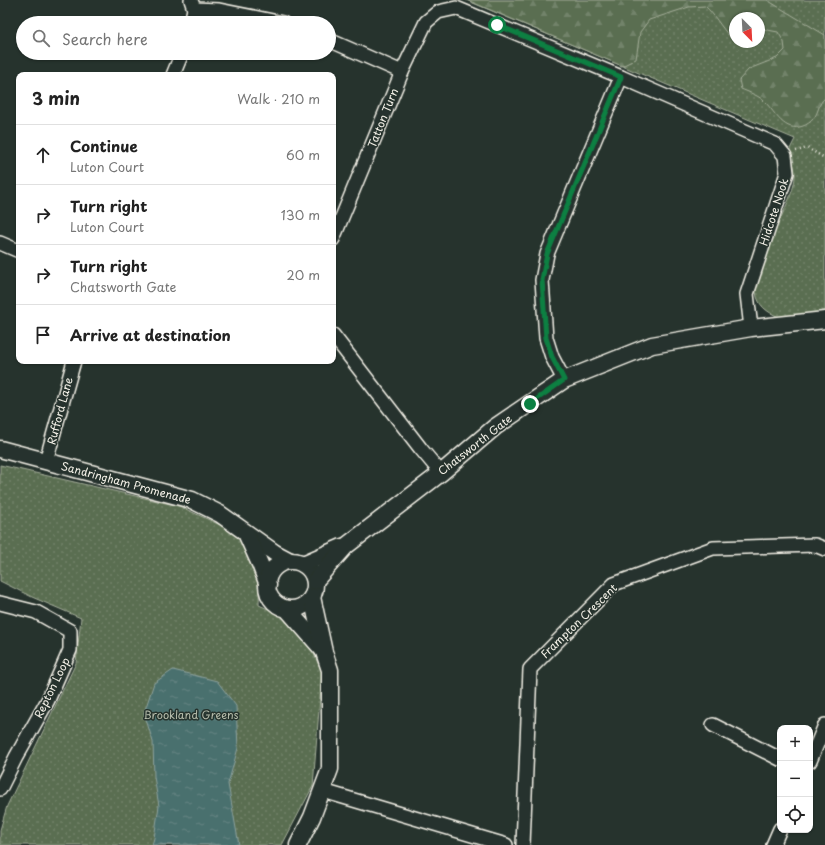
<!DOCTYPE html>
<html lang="en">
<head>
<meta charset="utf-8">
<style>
	body { margin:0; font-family:"Playpen Sans",sans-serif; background:#f2f2f2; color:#222 }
	.controls { position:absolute; right:12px; bottom:12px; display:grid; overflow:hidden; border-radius:8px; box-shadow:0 1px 3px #0004 }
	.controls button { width:36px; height:36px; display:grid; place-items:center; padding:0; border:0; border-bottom:1px solid #e0e0e0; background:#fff; color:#222; font:20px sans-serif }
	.compass { position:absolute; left:729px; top:12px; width:36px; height:36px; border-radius:50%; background:#fff; box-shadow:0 1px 3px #0004; rotate:156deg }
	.stop { position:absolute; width:12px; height:12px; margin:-9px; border:3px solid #0b8043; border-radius:50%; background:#fff }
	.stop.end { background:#0b8043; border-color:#fff; box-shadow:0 1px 4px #0008 }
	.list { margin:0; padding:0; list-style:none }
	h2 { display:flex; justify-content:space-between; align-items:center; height:52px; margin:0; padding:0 16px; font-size:17px }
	h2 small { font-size:13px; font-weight:400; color:#767676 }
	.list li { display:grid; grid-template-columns:26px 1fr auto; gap:12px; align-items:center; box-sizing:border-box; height:60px; padding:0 16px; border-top:1px solid #e0e0e0 }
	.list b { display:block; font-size:15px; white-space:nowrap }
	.list p { margin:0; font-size:13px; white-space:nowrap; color:#767676 }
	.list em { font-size:13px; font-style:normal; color:#767676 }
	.icon { flex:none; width:22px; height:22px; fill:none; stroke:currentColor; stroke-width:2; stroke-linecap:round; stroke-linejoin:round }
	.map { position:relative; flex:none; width:825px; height:845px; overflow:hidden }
	.search { position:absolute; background:#fff; box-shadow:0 1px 3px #0004; left:16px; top:16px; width:320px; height:44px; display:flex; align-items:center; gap:10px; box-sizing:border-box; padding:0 14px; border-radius:22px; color:#767676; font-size:15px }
	.panel { position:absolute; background:#fff; box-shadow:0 1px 3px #0004; left:16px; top:72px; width:320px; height:292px; border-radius:8px }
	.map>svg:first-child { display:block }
	.green { fill:url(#green-dots); stroke:#a7b09c; fill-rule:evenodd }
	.forest { fill:url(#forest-firs); stroke:#a7b09c }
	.water { fill:url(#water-ripples); stroke:#8ea39f }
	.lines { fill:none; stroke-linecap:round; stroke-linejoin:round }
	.minor-casing { stroke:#f4f1e8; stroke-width:16 }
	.tertiary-casing { stroke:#f4f1e8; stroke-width:19 }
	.path { stroke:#f4f1e8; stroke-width:2.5; stroke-dasharray:1 3; stroke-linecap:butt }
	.minor { stroke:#26332d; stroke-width:13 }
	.tertiary { stroke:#26332d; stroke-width:16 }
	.route { stroke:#0b8043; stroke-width:5 }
	.labels { text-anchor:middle; stroke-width:3; stroke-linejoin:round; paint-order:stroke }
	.street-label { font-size:11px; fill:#f4f1e8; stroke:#26332d }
	.park-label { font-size:11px; fill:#b6bdac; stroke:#26332d }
</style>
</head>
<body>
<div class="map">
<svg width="825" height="845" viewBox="0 0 825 845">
	<defs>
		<pattern id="green-dots" width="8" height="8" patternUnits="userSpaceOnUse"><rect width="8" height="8" fill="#5a6e51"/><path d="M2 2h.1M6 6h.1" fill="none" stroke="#72836a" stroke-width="1.8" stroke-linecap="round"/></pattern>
		<pattern id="forest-firs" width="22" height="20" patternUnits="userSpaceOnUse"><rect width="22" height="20" fill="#5a6e51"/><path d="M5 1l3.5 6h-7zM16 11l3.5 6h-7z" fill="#72836a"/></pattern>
		<pattern id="water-ripples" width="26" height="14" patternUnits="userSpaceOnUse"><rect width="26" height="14" fill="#4a6f6e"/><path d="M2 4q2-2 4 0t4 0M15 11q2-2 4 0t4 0" fill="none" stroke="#658483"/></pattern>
	</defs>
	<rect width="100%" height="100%" fill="#26332d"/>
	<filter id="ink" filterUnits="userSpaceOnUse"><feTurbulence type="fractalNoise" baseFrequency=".025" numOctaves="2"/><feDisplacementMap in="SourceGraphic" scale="8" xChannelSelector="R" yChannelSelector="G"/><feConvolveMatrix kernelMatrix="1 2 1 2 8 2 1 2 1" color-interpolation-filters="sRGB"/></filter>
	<g filter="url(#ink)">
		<g class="green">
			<path d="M466 0H825V315L782 318C771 314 761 309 757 297 749 272 788 211 794 184 797 171 793 162 789 151L795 139ZM735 18H759V42H735Z"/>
			<path d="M0 465 179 506 242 535 260 563 259 605 300 623 322 672 313 786 282 845H0V830L7 806 76 663 81 618 32 597 0 581Z"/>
		</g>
		<path class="forest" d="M467 0H767L825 35V98C818 103 819 113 813 119 811 122 806 125 803 126 784 133 776 113 765 102 760 96 748 92 741 89L739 80 749 69 777 58 785 50 784 42 778 32 762 29 759 30V18H735V37H730C721 27 714 14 705 6L689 7 649 20 640 32 636 59 622 66Z"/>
		<path class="water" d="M173 670 217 681 236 706 238 748 228 784 239 845H152L154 838 159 806 154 777 153 742 144 713 154 683Z"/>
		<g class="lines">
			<g class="minor-casing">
				<g id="minor">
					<path d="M191 0 194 9 191 23"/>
					<path d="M194 9 219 10 283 23"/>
					<path d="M329 40 402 72"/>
					<path d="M173 75 182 53"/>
					<path d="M621 77 775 144 785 156 787 173 747 294 751 328"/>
					<path d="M333 239 402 72 426 22 438 12 456 8 621 77 547 254 542 280 546 338 552 357 564 380"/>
					<path d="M0 243 19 251"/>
					<path d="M333 335 421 449 441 473"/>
					<path d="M46 461 74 361"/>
					<path d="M0 603 36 612 70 631V650L48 700 16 757 0 789"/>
					<path d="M713 725 780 759"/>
					<path d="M810 761 825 725"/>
					<path d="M323 791 506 845"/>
					<path d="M523 845 530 669 614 584 713 548 815 545 825 549"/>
					<path d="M773 845 780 829"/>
				</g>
			</g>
			<g class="tertiary-casing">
				<g id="tertiary">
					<path d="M0 449 192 500 220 514 275 553 290 561"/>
					<path d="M246 533 260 564 268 585"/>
					<circle cx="291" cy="585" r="24"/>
					<path d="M303 564 342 547"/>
					<path d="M315 581 346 546 441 473 495 427 564 380 652 345 751 328 825 320"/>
					<path d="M287 609 323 650"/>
					<path d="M298 845 312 817 330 769V670L324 652 312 597"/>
				</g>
			</g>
			<path class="path" d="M796 151 807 148 825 158"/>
			<use href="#minor" class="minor"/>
			<use href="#tertiary" class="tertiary"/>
		</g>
	</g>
	<g class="lines" filter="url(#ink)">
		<path class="route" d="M497 25 621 77 547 254 542 280 546 338 552 357 564 380 530 404"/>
	</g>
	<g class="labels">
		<g class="street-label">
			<text transform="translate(383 118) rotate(-68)" y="4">Tatton Turn</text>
			<text transform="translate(774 212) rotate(-72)" y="4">Hidcote Nook</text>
			<text transform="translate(60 411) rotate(-75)" y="4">Rufford Lane</text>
			<text transform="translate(475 445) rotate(-38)" y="4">Chatsworth Gate</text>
			<text transform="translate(126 483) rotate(15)" y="4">Sandringham Promenade</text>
			<text transform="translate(579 621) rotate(-44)" y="4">Frampton Crescent</text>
			<text transform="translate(52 688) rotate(-64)" y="4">Repton Loop</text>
		</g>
		<g class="park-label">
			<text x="191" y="719">Brookland Greens</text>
		</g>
	</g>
</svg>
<div class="controls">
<button>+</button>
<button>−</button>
<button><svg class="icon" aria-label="locate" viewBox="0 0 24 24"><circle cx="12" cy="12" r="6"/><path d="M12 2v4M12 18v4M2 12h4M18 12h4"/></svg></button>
</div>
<svg class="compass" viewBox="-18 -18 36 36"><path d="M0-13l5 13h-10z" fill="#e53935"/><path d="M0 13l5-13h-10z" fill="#767676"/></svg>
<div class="stop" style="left:497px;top:25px"></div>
<div class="stop end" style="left:530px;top:404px"></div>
<div class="search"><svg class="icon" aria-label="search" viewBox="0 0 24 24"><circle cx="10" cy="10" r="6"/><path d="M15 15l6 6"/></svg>Search here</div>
<section class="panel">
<h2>3 min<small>Walk · 210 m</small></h2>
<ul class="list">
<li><svg class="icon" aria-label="ahead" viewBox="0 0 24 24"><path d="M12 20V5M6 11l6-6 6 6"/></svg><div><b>Continue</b><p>Luton Court</p></div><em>60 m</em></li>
<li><svg class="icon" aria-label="right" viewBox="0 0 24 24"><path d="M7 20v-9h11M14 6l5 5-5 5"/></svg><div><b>Turn right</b><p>Luton Court</p></div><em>130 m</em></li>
<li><svg class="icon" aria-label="right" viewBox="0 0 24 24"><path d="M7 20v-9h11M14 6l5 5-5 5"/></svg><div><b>Turn right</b><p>Chatsworth Gate</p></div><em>20 m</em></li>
<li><svg class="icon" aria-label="arrive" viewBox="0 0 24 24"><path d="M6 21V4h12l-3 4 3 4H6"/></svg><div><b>Arrive at destination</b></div></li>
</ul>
</section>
</div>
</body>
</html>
